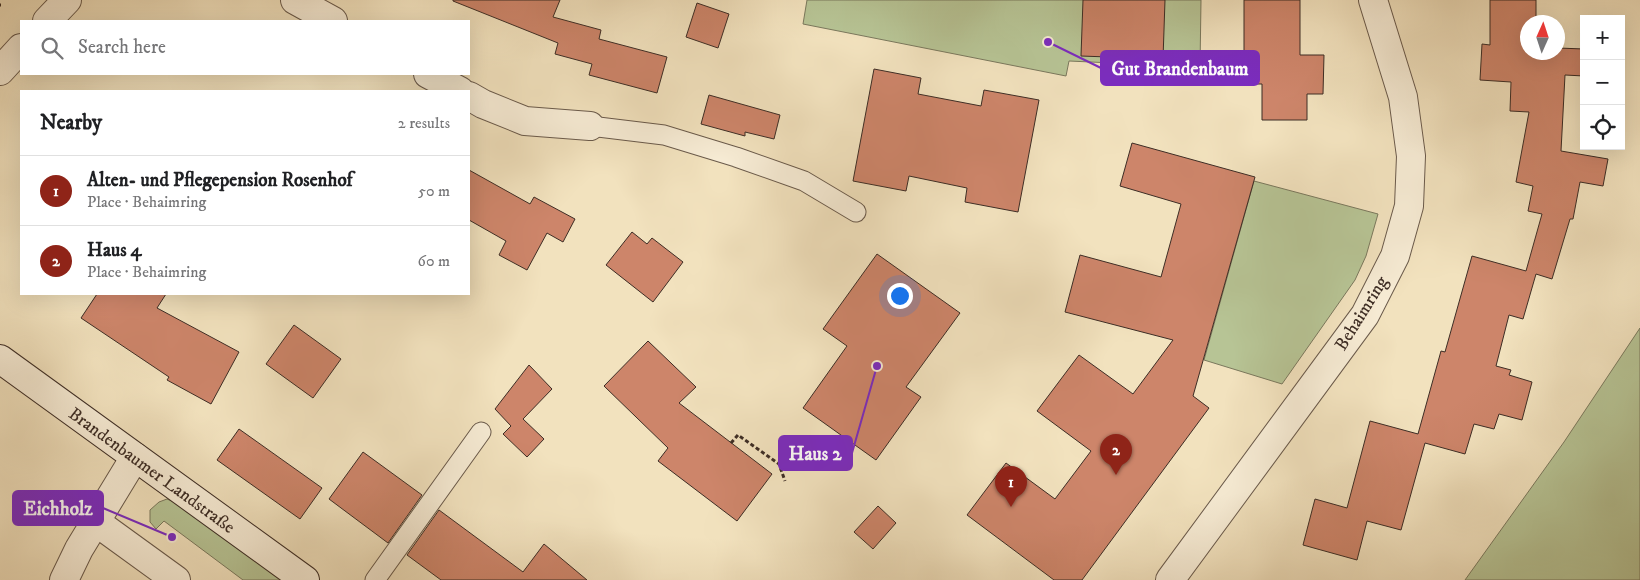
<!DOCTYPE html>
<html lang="en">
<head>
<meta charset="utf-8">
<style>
	body { margin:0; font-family:"IM FELL DW Pica",serif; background:#f2f2f2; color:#202124 }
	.controls { position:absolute; right:15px; top:15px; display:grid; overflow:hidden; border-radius:0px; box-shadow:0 5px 20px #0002 }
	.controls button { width:45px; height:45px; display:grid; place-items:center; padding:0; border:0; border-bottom:1px solid #e0e0e0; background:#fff; color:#202124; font:25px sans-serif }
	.compass { position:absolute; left:1520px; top:15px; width:45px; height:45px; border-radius:50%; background:#fff; box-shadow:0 5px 20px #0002; rotate:3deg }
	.you { position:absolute; left:899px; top:295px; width:18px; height:18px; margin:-12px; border:4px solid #fff; border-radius:50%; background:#1a73e8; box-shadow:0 0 0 8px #1a73e833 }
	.badge { display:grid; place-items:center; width:32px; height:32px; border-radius:50%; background:#8f2418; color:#fff; font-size:16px; font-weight:700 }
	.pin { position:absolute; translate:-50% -41px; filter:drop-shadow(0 1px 2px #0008) }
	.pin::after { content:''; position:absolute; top:26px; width:18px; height:15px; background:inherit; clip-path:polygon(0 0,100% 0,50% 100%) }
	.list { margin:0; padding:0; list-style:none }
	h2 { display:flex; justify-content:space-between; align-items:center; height:65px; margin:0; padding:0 20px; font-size:21px }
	h2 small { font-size:16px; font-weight:400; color:#757577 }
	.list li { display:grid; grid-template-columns:32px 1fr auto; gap:15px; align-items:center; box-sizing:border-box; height:70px; padding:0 20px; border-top:1px solid #e0e0e0 }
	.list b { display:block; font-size:19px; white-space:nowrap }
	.list p { margin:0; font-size:16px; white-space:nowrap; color:#757577 }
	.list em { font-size:16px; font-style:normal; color:#757577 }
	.icon { flex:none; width:28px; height:28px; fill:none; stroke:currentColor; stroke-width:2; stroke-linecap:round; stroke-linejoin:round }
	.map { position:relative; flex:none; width:1640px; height:580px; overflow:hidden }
	.search { position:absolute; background:#fff; box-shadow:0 5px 20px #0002; left:20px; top:20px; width:450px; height:55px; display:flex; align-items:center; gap:12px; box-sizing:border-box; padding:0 18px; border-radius:0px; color:#757577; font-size:19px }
	.panel { position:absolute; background:#fff; box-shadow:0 5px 20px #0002; left:20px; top:90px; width:450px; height:205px; border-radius:0px }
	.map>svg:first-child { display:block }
	.green { fill:#b7c495; stroke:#7a785d }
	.building { fill:#cd856a; stroke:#3d2d25 }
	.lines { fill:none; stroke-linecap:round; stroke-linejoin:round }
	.service-casing { stroke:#6a5a4b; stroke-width:21 }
	.minor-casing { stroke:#6a5a4b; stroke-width:30 }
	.secondary-casing { stroke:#3d2d25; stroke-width:30 }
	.path { stroke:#3d2d25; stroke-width:3; stroke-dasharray:4 2.5; stroke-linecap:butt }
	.service { stroke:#f7ecd5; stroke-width:19 }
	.minor { stroke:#f7ecd5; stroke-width:28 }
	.secondary { stroke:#f7ecd5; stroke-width:28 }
	.labels { text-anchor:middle; stroke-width:4; stroke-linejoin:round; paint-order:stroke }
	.street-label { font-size:18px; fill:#3d2d25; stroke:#f7ecd5 }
	.leader { fill:none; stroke:#7b2cbf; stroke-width:2 }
	.callout-dot { fill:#7b2cbf; stroke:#f7ecd5; stroke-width:2 }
	.callout { fill:#7b2cbf; stroke:#7b2cbf; stroke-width:2 }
	.callout-label { font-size:19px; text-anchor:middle; font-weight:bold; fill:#fff }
</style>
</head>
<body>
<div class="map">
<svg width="1640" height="580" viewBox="0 0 1640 580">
	<rect width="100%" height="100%" fill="#f2e2be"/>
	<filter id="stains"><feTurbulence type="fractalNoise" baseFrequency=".004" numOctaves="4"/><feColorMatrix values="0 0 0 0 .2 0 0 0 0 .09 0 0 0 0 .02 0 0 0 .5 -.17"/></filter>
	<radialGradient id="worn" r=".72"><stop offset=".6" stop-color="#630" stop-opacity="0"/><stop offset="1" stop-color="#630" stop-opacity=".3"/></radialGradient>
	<g class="green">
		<path d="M807 0H1201L1200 67 1069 61 1066 76 803 24Z"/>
		<path d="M1254 181 1378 214 1366 256 1355 280 1282 384 1204 360Z"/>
		<path d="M1640 328V580H1465L1564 442Z"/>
		<path d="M167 499 176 503 281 580H243L164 521 156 529 150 522V510L159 502Z"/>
	</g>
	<g class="building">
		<path d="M453 0H560L553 17 601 30 599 39 667 57 657 93 589 75 592 64 555 54 558 43 453 1Z"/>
		<path d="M1083 0H1165L1163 59 1081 56Z"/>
		<path d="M1244 0H1300V55H1324L1323 94H1307V120H1262V84H1237V55H1244Z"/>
		<path d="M1490 0H1536V22H1528V52H1558V48L1584 49V76L1565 75 1561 151 1608 159 1603 186 1580 182 1573 219H1570L1552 279 1536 274 1523 319 1509 315 1496 366 1511 370 1509 375 1532 382 1522 420 1499 414 1494 429 1474 424 1465 454 1425 443 1401 530 1367 521 1357 560 1303 545 1315 499 1347 508 1370 421 1418 434 1441 351 1445 352 1472 256 1526 271 1542 214 1528 211 1533 186 1516 182 1529 112 1510 111 1511 82 1480 80 1482 44 1490 45Z"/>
		<path d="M697 3 729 14 718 48 686 37Z"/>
		<path d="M874 69 921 78 918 94 981 106 984 90 1039 100 1018 212 965 202 967 188 909 176 906 191 853 181Z"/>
		<path d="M709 95 780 115 774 139 745 132V136L701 124Z"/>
		<path d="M1132 143 1255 177 1193 396 1209 408 1082 580H1054L967 515 1006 463 1055 499 1091 451 1037 411 1079 355 1133 394 1173 340 1065 312 1080 255 1161 277 1181 204 1120 186Z"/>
		<path d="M469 170 530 204 534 197 575 219 563 242 547 233 527 270 499 255 506 241 469 220Z"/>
		<path d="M632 232 647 244 652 238 683 262 653 302 606 265Z"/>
		<path d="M877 254 960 313 906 387 921 397 876 460 803 408 847 346 823 329Z"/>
		<path d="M97 294H166L157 308 239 352 211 404 167 380 169 377 81 318Z"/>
		<path d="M294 325 341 359 313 398 266 364Z"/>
		<path d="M648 341 696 387 679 403 772 474 737 521 658 461 668 448 604 386Z"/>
		<path d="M529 365 552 389 523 419 544 439 527 457 503 434 511 426 495 409Z"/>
		<path d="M239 429 322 488 300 519 217 460Z"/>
		<path d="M363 452 422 495 388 543 329 499Z"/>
		<path d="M878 506 896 523 873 549 854 532Z"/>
		<path d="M439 510 523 572 544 544 587 580H441L407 555Z"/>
	</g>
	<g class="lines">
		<g class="service-casing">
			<g id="service">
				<path d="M590 126 664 135 736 157 804 181 856 212"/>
				<path d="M375 580 481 432"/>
			</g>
		</g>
		<g class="minor-casing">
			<g id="minor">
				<path d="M295 0 333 21"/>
				<path d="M47 21 67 0"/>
				<path d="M0 71 21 48"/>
				<path d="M428 74 460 91"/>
				<path d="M469 96 483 104 525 121 590 126"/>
				<path d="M96 522 176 580"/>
				<path d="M64 580 79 549 135 457"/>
				<path d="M1170 580 1365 315 1395 256 1409 206 1411 156 1403 97 1373 0"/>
			</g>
		</g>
		<g class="secondary-casing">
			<path id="secondary" d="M0 359 305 580"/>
		</g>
		<g class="path">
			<path d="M0 5H1"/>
			<path d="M731 443 738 435 779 464 785 481"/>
		</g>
		<use href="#service" class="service"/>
		<use href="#minor" class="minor"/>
		<use href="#secondary" class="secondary"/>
	</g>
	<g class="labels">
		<g class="street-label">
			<text transform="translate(1361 313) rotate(-58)" y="6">Behaimring</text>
			<text transform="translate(152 470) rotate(36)" y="6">Brandenbaumer Landstraße</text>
		</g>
	</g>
	<path class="leader" d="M1048 42L1101 68M877 366L852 453M172 537L103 508"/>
	<g class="callout-dot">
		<circle cx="1048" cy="42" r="5"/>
		<circle cx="877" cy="366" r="5"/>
		<circle cx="172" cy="537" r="5"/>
	</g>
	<g class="callout">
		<rect x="1101" y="51" width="158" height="34" rx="5"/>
		<rect x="779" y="436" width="73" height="34" rx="5"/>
		<rect x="13" y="491" width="90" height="34" rx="5"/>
	</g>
	<g class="callout-label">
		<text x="1180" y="75">Gut Brandenbaum</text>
		<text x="815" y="460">Haus 2</text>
		<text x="58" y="515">Eichholz</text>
	</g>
	<rect width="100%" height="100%" filter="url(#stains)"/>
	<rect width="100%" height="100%" fill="url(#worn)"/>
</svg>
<div class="controls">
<button>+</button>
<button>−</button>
<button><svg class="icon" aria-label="locate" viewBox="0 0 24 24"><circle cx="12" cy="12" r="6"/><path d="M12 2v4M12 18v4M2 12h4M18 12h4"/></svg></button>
</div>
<svg class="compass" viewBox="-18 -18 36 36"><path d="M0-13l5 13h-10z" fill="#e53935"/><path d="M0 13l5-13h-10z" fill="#757577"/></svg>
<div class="you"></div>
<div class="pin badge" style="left:1011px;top:507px">1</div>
<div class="pin badge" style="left:1116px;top:475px">2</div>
<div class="search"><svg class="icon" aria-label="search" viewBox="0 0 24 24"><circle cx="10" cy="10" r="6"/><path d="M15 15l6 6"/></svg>Search here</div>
<section class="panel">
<h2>Nearby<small>2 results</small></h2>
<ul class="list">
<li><span class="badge">1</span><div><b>Alten- und Pflegepension Rosenhof</b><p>Place · Behaimring</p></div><em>50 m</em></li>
<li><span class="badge">2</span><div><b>Haus 4</b><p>Place · Behaimring</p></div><em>60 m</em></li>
</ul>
</section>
</div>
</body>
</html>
